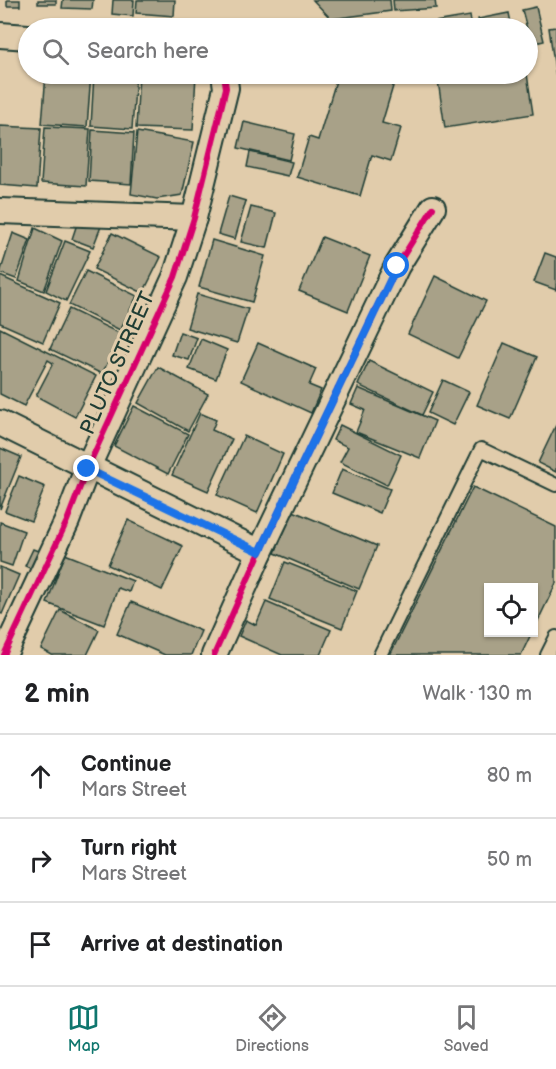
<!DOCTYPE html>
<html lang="en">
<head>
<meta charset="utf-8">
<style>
	body { margin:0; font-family:"Balsamiq Sans",sans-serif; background:#f6f6f6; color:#202124 }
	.controls { position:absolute; right:18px; bottom:18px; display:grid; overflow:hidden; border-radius:0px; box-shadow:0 2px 4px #0004 }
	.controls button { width:54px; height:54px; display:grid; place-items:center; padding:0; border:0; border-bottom:2px solid #e0e0e0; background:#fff; color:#202124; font:30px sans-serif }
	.stop { position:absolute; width:18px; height:18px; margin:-14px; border:4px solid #1a73e8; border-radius:50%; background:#fff }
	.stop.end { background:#1a73e8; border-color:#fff; box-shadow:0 2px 6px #0008 }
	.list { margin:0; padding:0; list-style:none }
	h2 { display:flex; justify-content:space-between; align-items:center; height:78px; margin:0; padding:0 24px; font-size:26px }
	h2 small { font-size:20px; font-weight:400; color:#757577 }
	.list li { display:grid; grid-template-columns:39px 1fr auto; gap:18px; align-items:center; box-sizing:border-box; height:84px; padding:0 24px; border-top:2px solid #e0e0e0 }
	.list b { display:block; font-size:22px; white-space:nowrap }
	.list p { margin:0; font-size:20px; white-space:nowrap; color:#757577 }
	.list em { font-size:20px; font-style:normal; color:#757577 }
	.icon { flex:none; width:33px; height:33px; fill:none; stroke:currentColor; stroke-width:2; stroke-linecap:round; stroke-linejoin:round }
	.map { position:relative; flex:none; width:556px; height:655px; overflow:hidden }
	.search { position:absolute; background:#fff; box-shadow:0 2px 4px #0004; left:18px; right:18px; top:18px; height:66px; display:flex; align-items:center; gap:15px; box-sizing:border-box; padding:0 21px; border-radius:33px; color:#757577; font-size:22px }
	.sheet { height:330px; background:#fff }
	nav { display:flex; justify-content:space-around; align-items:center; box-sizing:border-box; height:84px; border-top:2px solid #e0e0e0; background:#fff; font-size:16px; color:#757577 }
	nav a { display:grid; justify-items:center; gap:3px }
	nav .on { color:#0f766e }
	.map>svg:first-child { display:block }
	.building { fill:#a8a188; stroke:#1f3d34; stroke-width:1.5 }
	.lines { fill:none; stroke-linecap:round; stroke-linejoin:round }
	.lane-casing { stroke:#1f3d34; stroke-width:16 }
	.street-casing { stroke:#1f3d34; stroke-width:28 }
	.lane { stroke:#e1ccab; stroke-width:12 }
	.street { stroke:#e1ccab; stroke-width:24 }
	.cycleway-casing { stroke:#e1ccab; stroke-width:10 }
	.cycleway { stroke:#d6006c; stroke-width:6 }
	.route { stroke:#1a73e8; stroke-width:8 }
	.labels { text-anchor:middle; stroke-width:6; stroke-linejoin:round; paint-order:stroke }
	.street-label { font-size:21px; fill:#1f3d34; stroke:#e1ccab }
</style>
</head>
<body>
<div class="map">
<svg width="556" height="655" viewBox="0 0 556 655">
	<rect width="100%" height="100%" fill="#e1ccab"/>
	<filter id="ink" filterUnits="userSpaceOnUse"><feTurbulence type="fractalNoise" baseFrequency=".0167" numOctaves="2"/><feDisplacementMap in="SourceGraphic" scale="12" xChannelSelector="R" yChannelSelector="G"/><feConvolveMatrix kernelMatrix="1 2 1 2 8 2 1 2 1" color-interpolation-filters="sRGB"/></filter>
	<g filter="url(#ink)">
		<g class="building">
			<rect x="7" y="0" width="13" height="6"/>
			<rect x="38" y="0" width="18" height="4"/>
			<path d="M63 0H93L92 9 62 8Z"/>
			<path d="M113 0H134L133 16 112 14Z"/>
			<path d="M137 0H175L174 16 136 13Z"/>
			<path d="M313 0H390L391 11 331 19Z"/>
			<path d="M393 0H435L436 8 394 11Z"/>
			<path d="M536 7 544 41 531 44 522 10Z"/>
			<path d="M509 13 512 28H480L478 19Z"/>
			<path d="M470 16 472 28H429L428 23Z"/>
			<path d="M375 21 377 28H343Z"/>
			<path d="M427 24 428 28H395Z"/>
			<path d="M556 27V77L549 28Z"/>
			<path d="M46 74H91L87 127 42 124Z"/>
			<path d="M94 74H136L132 129 91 126Z"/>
			<path d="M139 74H196L193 130 136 128Z"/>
			<path d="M338 74H363L394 83 382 123 401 128 391 161 372 155 360 196 297 177 309 137 318 140Z"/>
			<path d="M437 74H527L533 114 445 128Z"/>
			<path d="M244 122 295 134 289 160 238 148Z"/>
			<path d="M0 126 41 128 37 188 0 185Z"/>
			<path d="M45 127 90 129 86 186 41 183Z"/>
			<path d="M92 130 134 133 131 184 89 181Z"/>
			<path d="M137 132 194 142 182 195 157 199 131 194Z"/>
			<path d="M250 152 292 162 288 176 247 167Z"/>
			<path d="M229 196 246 201 235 239 218 234Z"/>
			<path d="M251 207 276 213 267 248 241 242Z"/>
			<path d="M80 215 102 224 93 247 72 239Z"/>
			<path d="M35 228 62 241 44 291 19 281Z"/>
			<path d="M13 233 30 240 16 279 0 273Z"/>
			<path d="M112 233 161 257 143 293 94 269Z"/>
			<path d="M322 237 370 256 348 311 299 291Z"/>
			<path d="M212 240 265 256 252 302 199 287Z"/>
			<path d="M65 241 90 251 66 301 46 291Z"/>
			<path d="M545 253 556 257V290L534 282Z"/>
			<path d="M86 271 137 296 120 330 69 305Z"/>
			<path d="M0 276 60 303 43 342 0 323Z"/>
			<path d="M435 276 486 301 458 358 408 334Z"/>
			<path d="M197 294 248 309 237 343 187 328Z"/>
			<path d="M69 309 121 334 102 374 50 349Z"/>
			<path d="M0 328 96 376 75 417 36 396 53 363 48 360 24 406 0 394Z"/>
			<path d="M180 332 197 338 189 360 172 355Z"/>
			<path d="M201 339 227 350 216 379 189 369Z"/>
			<path d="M258 343 316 369 309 385 321 390 311 413 241 381Z"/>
			<path d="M504 343 537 357 510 419 477 405Z"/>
			<path d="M369 361 433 392 422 415 358 385Z"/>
			<path d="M158 367 208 394 188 431 138 403Z"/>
			<path d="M443 380 469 392 453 425 428 413Z"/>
			<path d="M358 388 435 421 420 458 356 432 365 410 351 404Z"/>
			<path d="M134 406 188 434 168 474 114 446Z"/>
			<path d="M200 413 216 420 212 430 232 439 208 491 172 475Z"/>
			<path d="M340 425 401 455 387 485 340 462 348 447 333 440Z"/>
			<path d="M556 425V472L538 463Z"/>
			<path d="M244 436 283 454 257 513 217 495Z"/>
			<path d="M0 448 21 457 0 509Z"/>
			<path d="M342 469 390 489 380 513 332 493Z"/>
			<path d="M19 476 45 487 31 521 5 511Z"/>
			<path d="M473 487 556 527V583L534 629V588H488V632H532L521 655H390Z"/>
			<path d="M293 511 377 546 359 589 275 553Z"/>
			<path d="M128 520 183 546 162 590 108 565Z"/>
			<path d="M0 522 24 531 12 566 0 562Z"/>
			<path d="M33 549 45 554 38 572 25 566Z"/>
			<path d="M65 554 133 581 129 592 118 588 104 625 47 603Z"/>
			<path d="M285 562 357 591 342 628 270 599Z"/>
			<path d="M0 567 19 575 2 614 0 613Z"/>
			<path d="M131 602 201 631 191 655H165L117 634Z"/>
			<path d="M266 602 331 630 320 655H282L239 636 246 620 256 625Z"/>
			<path d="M60 610 99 630 87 655H52L41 649Z"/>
		</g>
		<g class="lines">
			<g class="lane-casing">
				<g id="lane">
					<path d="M380 655 481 449 556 485"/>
					<path d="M547 655 556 637"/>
				</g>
			</g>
			<g class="street-casing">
				<g id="street">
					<path d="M0 35 28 37"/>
					<path d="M0 211 194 218"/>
					<path d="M0 423 260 552"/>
					<path d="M4 655 67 521 87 469 175 277 194 218 226 88 224 74"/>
					<path d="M214 655 260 552 397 266 433 208"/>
				</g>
			</g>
			<use href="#lane" class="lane"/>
			<use href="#street" class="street"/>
			<g class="cycleway-casing">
				<g id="cycleway">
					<path d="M4 655 67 521 87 469 175 277 194 218 226 88 224 74"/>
					<path d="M214 655 260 552 397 266 433 208"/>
				</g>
			</g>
			<use href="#cycleway" class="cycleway"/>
		</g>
	</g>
	<g class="lines" filter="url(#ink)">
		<path class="route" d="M87 469 260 552 397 266"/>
	</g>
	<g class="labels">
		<g class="street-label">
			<text transform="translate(117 363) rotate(-66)" y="7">PLUTO STREET</text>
		</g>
	</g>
</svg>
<div class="controls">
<button><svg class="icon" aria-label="locate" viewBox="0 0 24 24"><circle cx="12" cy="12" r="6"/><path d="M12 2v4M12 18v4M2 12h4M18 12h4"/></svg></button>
</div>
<div class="stop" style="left:397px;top:266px"></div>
<div class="stop end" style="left:87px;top:469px"></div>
<div class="search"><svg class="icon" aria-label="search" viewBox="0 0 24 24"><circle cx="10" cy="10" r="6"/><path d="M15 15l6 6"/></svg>Search here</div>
</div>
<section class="sheet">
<h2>2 min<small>Walk · 130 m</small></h2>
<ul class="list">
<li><svg class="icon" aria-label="ahead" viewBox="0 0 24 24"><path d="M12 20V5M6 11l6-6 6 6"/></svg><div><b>Continue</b><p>Mars Street</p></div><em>80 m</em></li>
<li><svg class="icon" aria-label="right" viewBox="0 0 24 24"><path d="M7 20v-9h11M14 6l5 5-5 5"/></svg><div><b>Turn right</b><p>Mars Street</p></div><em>50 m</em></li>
<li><svg class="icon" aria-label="arrive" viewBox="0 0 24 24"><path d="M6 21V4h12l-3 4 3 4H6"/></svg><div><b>Arrive at destination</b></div></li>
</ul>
</section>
<nav>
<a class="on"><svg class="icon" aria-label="map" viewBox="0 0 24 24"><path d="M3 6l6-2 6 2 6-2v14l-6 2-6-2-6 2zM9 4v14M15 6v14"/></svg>Map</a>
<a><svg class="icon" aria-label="directions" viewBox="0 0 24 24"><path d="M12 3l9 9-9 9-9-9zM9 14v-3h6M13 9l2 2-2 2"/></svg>Directions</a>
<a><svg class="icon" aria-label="saved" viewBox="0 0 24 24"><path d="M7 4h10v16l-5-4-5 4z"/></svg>Saved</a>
</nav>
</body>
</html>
